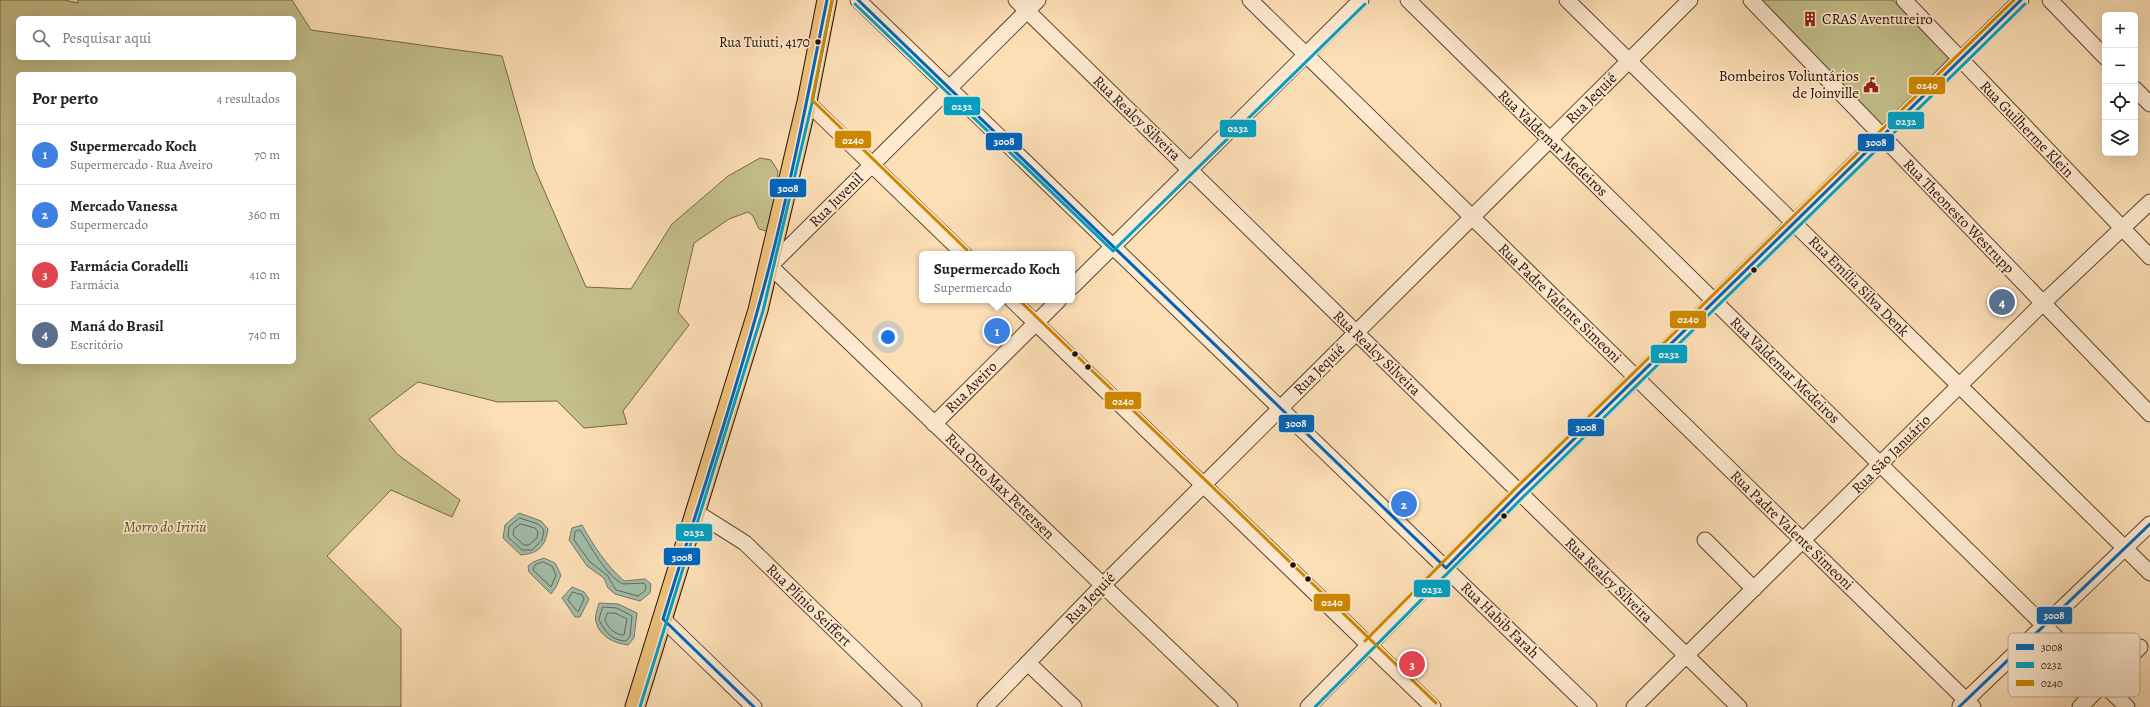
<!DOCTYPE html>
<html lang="pt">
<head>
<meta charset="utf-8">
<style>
	body { margin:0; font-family:Alegreya,serif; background:#f6f6f6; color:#222 }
	.controls { position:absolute; right:12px; top:12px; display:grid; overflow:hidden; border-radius:6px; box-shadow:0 4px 16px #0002 }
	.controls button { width:36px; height:36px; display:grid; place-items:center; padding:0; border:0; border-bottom:1px solid #e0e0e0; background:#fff; color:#222; font:20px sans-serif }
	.you { position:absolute; left:888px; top:337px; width:14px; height:14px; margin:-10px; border:3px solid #fff; border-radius:50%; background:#1a73e8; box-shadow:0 0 0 6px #1a73e833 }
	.badge { display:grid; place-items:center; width:26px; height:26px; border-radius:50%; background:#db2777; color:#fff; font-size:13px; font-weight:700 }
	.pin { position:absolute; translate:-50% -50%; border:2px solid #fff; box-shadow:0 1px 4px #0006 }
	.popup { position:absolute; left:919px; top:251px; width:156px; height:52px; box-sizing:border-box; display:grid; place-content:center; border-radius:6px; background:#fff; filter:drop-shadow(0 1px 3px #0005); font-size:13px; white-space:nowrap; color:#767676 }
	.popup b { font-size:15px; color:#222 }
	.popup::after { content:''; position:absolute; left:50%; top:100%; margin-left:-8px; border:8px solid transparent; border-top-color:#fff }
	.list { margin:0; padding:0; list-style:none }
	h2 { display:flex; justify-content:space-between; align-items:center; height:52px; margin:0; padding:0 16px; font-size:17px }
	h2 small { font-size:13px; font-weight:400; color:#767676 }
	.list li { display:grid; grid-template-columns:26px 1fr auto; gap:12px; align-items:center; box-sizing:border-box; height:60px; padding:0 16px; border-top:1px solid #e0e0e0 }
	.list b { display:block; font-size:15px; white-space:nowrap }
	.list p { margin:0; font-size:13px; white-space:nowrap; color:#767676 }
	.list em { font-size:13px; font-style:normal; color:#767676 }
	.icon { flex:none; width:22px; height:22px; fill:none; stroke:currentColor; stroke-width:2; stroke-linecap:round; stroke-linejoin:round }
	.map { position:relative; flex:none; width:2150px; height:707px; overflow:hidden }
	.search { position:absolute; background:#fff; box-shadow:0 4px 16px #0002; left:16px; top:16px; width:280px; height:44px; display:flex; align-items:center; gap:10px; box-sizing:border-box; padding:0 14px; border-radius:6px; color:#767676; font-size:15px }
	.panel { position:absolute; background:#fff; box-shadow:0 4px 16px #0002; left:16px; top:72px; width:280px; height:292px; border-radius:6px }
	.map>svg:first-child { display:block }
	.green { fill:#c4c08b; stroke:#776646; fill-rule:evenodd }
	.water { fill:#a1bda9; stroke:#717766 }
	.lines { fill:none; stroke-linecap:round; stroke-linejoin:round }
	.shore { stroke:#666555; stroke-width:1 }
	.minor-casing { stroke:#5f422e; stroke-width:17 }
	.major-casing { stroke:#2a0d01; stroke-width:21 }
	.minor { stroke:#feead0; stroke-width:15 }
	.major { stroke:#eec07b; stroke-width:19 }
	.bus-1-casing { stroke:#feead0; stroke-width:6 }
	.bus-2-casing { stroke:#feead0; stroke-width:6 }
	.bus-3-casing { stroke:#feead0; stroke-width:6 }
	.bus-1 { stroke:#0065bd; stroke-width:3 }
	.bus-2 { stroke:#02a1c4; stroke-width:3 }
	.bus-3 { stroke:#ce8700; stroke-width:3 }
	.bus-dot { fill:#2a0d01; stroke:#feead0; stroke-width:1.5 }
	.labels { text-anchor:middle; stroke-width:3.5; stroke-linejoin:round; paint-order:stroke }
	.bus-label { font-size:14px; fill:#2a0d01; stroke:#feead0; text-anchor:end }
	.poi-label { font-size:15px; fill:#2a0d01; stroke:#feead0; text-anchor:start }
	.street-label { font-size:15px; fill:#2a0d01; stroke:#feead0 }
	.park-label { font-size:15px; font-style:italic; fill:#604c31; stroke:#feead0 }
	.key { fill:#feead0; stroke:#bea892; stroke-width:1 }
	.key-label { font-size:11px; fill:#2a0d01 }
	.line-badge { stroke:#feead0; stroke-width:1.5 }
	.badge-label { font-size:11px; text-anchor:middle; font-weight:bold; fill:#fff }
</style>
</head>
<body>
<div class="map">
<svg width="2150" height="707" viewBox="0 0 2150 707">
	<rect width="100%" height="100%" fill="#fddfb6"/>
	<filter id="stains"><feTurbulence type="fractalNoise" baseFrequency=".005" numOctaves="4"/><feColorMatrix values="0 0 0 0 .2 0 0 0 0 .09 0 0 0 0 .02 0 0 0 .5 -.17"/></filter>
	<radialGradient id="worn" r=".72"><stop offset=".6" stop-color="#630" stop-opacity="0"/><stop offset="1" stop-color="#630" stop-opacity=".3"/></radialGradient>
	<g class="green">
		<path d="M0 0H64L78 3V0H292L311 30 502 56 534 167 586 287 631 289 672 224 728 176 760 158 771 160 778 171 770 232 759 229 753 216 748 212 729 219 694 243 678 312 689 325 623 411 627 424 584 428 557 401 498 402 418 382 369 419 397 454 460 500 452 517 391 490 327 556 401 629V707H0ZM18 18H294V58H18ZM18 74H294V362H18Z"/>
		<path d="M1760 0H1893L1949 58 1883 126Z"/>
	</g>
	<g class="water">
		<path d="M519 513 541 521 548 529C545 547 539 553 521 555L503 538 505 525Z"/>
		<path d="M582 525C593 545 606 565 624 581L645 579 651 584 650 593 640 601 615 594 608 588 604 578 587 566 569 540 572 528Z"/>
		<path d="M544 558 555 563 561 575 556 587 551 594 529 572 528 566 533 562Z"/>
		<path d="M572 587 584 592 589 599 580 617H575L562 598Z"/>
		<path d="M599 603 618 604 637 613 634 638 628 645C614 643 600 637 596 622 594 617 598 608 599 603Z"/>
	</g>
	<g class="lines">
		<g class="shore">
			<path d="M520 518 538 524 544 530 542 540 532 550H522L508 537 509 527Z"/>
			<path d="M521 524 535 528 538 532 537 538 529 545H524L513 535 514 529Z"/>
			<path d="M580 530C591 546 605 575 623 584L644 583 646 586 645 591 638 596 616 590 607 575 590 562 574 540 575 532Z"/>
			<path d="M543 562 552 566 556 575 551 587 533 570 535 565Z"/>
			<path d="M573 592 582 595 584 599 578 612 568 600Z"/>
			<path d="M603 607 617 608 632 616 630 636 626 641C613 641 605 632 599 620Z"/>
			<path d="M608 613H615L627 619 624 635C615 635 608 628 605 620Z"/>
		</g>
		<g class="minor-casing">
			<g id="minor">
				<path d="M858 0 1589 707"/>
				<path d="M1016 0 1739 707"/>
				<path d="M1038 0 770 266 1230 707"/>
				<path d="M1250 0 1973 707"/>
				<path d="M1408 0 2127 707"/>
				<path d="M1567 0 2150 573"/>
				<path d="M1751 0 2150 414"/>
				<path d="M1904 0 2150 257"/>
				<path d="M2050 0 2105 57"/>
				<path d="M2135 89 2150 104"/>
				<path d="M807 102 964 254"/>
				<path d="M1072 287 1361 0"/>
				<path d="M1012 300 1433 707"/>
				<path d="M934 424 1059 300"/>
				<path d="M696 512 745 543 914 707"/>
				<path d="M1705 540 1754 589"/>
				<path d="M663 619 754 707"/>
				<path d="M1028 663 1074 707"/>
				<path d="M1960 706 2150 524"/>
				<path d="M985 707 1103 585 1690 0"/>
				<path d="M1308 707 1519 493 2021 0"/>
				<path d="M1634 707 2043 303 2150 202"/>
				<path d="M2080 707 2140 647"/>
			</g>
		</g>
		<g class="major-casing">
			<path id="major" d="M635 707 758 310 807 102 827 0"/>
		</g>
		<use href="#minor" class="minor"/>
		<use href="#major" class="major"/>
		<g class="bus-1-casing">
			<g id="bus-1">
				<path d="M858 0 1446 568 1519 493 2021 0"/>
				<path d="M754 707 663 619C699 502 738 386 769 268 792 179 809 89 827 0"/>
				<path d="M1959 707 2150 524"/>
			</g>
		</g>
		<g class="bus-2-casing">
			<g id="bus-2">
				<path d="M855 4 1113 251 1365 4"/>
				<path d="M640 707 763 311 812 103 832 1"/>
				<path d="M1315 707 1523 497 2025 4"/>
			</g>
		</g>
		<g class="bus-3-casing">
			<g id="bus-3">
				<path d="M832 1 812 100 967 250"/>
				<path d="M1019 300 1436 703"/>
				<path d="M1365 641 1515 489 2014 0"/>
			</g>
		</g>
		<use href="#bus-1" class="bus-1"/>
		<use href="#bus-2" class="bus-2"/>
		<use href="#bus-3" class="bus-3"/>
	</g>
	<defs>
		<g id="building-bare" transform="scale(1.2)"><path d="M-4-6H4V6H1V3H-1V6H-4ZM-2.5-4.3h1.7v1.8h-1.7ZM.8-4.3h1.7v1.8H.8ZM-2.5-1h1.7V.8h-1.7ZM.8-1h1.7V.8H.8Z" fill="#8f2418" stroke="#feead0" stroke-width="2.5" paint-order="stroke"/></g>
		<g id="civic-bare" transform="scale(1.2)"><path d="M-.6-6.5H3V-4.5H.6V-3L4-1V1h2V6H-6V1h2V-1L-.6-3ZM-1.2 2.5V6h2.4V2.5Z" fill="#8f2418" stroke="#feead0" stroke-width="2.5" paint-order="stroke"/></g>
	</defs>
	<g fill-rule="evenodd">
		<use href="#building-bare" x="1810" y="19"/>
		<use href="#civic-bare" x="1871" y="85"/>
	</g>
	<g class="bus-dot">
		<circle cx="818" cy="42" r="3.5"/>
		<circle cx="1754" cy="270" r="3.5"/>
		<circle cx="1075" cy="354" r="3.5"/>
		<circle cx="1088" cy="367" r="3.5"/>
		<circle cx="1504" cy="516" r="3.5"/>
		<circle cx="1293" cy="565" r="3.5"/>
		<circle cx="1308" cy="579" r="3.5"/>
	</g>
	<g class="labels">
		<g class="bus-label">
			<text x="810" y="47">Rua Tuiuti, 4170</text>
		</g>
		<g class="poi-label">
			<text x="1822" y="24">CRAS Aventureiro</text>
			<text x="1859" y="81" text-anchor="end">Bombeiros Voluntários<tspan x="1859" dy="17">de Joinville</tspan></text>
		</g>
		<g class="street-label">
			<text transform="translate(1591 98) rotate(-45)" y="5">Rua Jequié</text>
			<text transform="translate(1137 118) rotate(44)" y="5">Rua Realcy Silveira</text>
			<text transform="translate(2027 129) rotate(46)" y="5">Rua Guilherme Klein</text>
			<text transform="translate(1553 143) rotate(44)" y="5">Rua Valdemar Medeiros</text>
			<text transform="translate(836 200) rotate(-45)" y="5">Rua Juvenil</text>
			<text transform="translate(1959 216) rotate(46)" y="5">Rua Theonesto Westrupp</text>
			<text transform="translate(1859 286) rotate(45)" y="5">Rua Emília Silva Denk</text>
			<text transform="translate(1560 303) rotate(44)" y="5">Rua Padre Valente Simeoni</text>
			<text transform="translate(1377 353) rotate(44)" y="5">Rua Realcy Silveira</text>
			<text transform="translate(1319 369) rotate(-45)" y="5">Rua Jequié</text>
			<text transform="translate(1785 370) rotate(44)" y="5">Rua Valdemar Medeiros</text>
			<text transform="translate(971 387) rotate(-45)" y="5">Rua Aveiro</text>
			<text transform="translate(1891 454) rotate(-45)" y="5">Rua São Januário</text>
			<text transform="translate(1000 486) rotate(44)" y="5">Rua Otto Max Pettersen</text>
			<text transform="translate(1792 530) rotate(44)" y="5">Rua Padre Valente Simeoni</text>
			<text transform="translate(1609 580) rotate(44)" y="5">Rua Realcy Silveira</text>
			<text transform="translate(1090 598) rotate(-46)" y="5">Rua Jequié</text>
			<text transform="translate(809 605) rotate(44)" y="5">Rua Plínio Seiffert</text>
			<text transform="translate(1500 620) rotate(44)" y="5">Rua Habib Farah</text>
		</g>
		<g class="park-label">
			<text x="165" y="532">Morro do Iririú</text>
		</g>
	</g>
	<rect x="2008" y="633" width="132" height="64" rx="6" class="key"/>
	<rect x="2016" y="644" width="18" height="6" fill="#0065bd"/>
	<rect x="2016" y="662" width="18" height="6" fill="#02a1c4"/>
	<rect x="2016" y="680" width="18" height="6" fill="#ce8700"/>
	<g class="key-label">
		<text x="2041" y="651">3008</text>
		<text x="2041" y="669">0232</text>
		<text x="2041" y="687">0240</text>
	</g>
	<g class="line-badge">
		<rect x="1908" y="76" width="38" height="19" rx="4" fill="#ce8700"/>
		<rect x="943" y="96" width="38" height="20" rx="4" fill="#02a1c4"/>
		<rect x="1887" y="111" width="38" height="19" rx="4" fill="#02a1c4"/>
		<rect x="1219" y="119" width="38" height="19" rx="4" fill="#02a1c4"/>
		<rect x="834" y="130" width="38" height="19" rx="4" fill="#ce8700"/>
		<rect x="985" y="132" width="38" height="19" rx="4" fill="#0065bd"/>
		<rect x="1857" y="133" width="38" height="19" rx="4" fill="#0065bd"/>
		<rect x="769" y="178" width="38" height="20" rx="4" fill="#0065bd"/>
		<rect x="1669" y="310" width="38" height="19" rx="4" fill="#ce8700"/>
		<rect x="1650" y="344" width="38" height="20" rx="4" fill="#02a1c4"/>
		<rect x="1104" y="391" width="38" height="19" rx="4" fill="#ce8700"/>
		<rect x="1278" y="414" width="37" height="19" rx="4" fill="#0065bd"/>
		<rect x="1567" y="418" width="38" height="19" rx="4" fill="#0065bd"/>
		<rect x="675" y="523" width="38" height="19" rx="4" fill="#02a1c4"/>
		<rect x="663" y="547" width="38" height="19" rx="4" fill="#0065bd"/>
		<rect x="1413" y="579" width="38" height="19" rx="4" fill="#02a1c4"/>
		<rect x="1313" y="593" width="38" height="19" rx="4" fill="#ce8700"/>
		<rect x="2036" y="606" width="37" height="19" rx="4" fill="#0065bd"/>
	</g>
	<g class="badge-label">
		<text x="1927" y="89">0240</text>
		<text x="962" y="110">0232</text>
		<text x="1906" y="125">0232</text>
		<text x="1238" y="132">0232</text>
		<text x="853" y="144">0240</text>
		<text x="1004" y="145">3008</text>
		<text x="1876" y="146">3008</text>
		<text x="788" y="192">3008</text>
		<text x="1688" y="323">0240</text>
		<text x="1669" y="358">0232</text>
		<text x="1123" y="405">0240</text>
		<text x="1296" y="427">3008</text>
		<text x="1586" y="431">3008</text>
		<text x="694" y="536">0232</text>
		<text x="682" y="561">3008</text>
		<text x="1432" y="593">0232</text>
		<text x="1332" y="606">0240</text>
		<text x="2054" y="619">3008</text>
	</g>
	<rect width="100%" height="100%" filter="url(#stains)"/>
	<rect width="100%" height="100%" fill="url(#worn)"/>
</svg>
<div class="controls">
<button>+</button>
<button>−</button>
<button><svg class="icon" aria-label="locate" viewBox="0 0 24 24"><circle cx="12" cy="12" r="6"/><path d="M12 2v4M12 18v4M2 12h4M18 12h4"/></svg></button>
<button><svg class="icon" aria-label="layers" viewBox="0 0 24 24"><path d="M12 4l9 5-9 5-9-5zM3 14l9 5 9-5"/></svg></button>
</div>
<div class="you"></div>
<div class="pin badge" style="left:997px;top:331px;background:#3f7fe0">1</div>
<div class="popup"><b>Supermercado Koch</b>Supermercado</div>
<div class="pin badge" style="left:1404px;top:504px;background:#3f7fe0">2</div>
<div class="pin badge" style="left:1412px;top:664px;background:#e0444e">3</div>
<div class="pin badge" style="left:2002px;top:302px;background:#5c6f8a">4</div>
<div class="search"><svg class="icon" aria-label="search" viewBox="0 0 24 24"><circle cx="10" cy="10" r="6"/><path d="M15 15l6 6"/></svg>Pesquisar aqui</div>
<section class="panel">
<h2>Por perto<small>4 resultados</small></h2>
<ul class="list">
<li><span class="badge" style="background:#3f7fe0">1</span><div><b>Supermercado Koch</b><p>Supermercado · Rua Aveiro</p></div><em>70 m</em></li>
<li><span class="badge" style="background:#3f7fe0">2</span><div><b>Mercado Vanessa</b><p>Supermercado</p></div><em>360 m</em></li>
<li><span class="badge" style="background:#e0444e">3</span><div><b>Farmácia Coradelli</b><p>Farmácia</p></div><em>410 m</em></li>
<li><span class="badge" style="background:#5c6f8a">4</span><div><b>Maná do Brasil</b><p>Escritório</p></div><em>740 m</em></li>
</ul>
</section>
</div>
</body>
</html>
